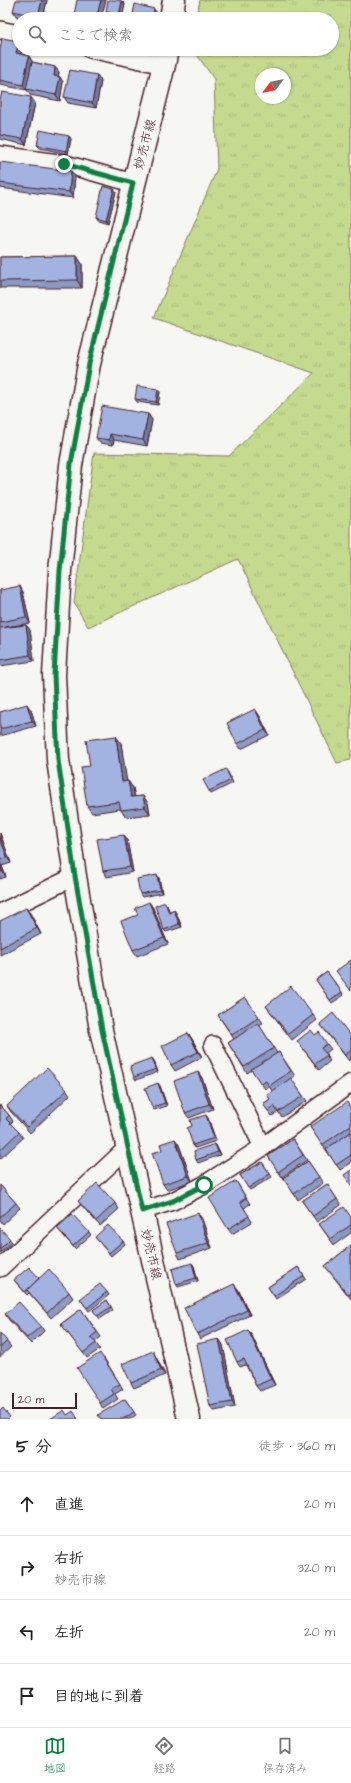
<!DOCTYPE html>
<html lang="ja">
<head>
<meta charset="utf-8">
<style>
	body { margin:0; font-family:"Architects Daughter","Klee One",sans-serif; background:#f2f2f2; color:#222 }
	.compass { position:absolute; left:255px; top:68px; width:36px; height:36px; border-radius:50%; background:#fff; box-shadow:0 1px 3px #0004; rotate:238deg }
	.scale { position:absolute; left:12px; bottom:10px; width:65px; box-sizing:border-box; padding-left:4px; border:2px solid #4a1f2b; border-top:0; font-size:11px; line-height:14px; white-space:nowrap; color:#4a1f2b; -webkit-text-stroke:3px #f6f6f2; paint-order:stroke }
	.stop { position:absolute; width:12px; height:12px; margin:-9px; border:3px solid #0b8043; border-radius:50%; background:#fff }
	.stop.end { background:#0b8043; border-color:#fff; box-shadow:0 1px 4px #0008 }
	.list { margin:0; padding:0; list-style:none }
	h2 { display:flex; justify-content:space-between; align-items:center; height:52px; margin:0; padding:0 16px; font-size:17px }
	h2 small { font-size:13px; font-weight:400; color:#767676 }
	.list li { display:grid; grid-template-columns:26px 1fr auto; gap:12px; align-items:center; box-sizing:border-box; height:64px; padding:0 16px; border-top:1px solid #e0e0e0 }
	.list b { display:block; font-size:15px; white-space:nowrap }
	.list p { margin:0; font-size:13px; white-space:nowrap; color:#767676 }
	.list em { font-size:13px; font-style:normal; color:#767676 }
	.icon { flex:none; width:22px; height:22px; fill:none; stroke:currentColor; stroke-width:2; stroke-linecap:round; stroke-linejoin:round }
	.map { position:relative; flex:none; width:351px; height:1419px; overflow:hidden }
	.search { position:absolute; background:#fff; box-shadow:0 1px 3px #0004; left:12px; right:12px; top:12px; height:44px; display:flex; align-items:center; gap:10px; box-sizing:border-box; padding:0 14px; border-radius:22px; color:#767676; font-size:15px }
	.sheet { height:308px; background:#fff }
	nav { display:flex; justify-content:space-around; align-items:center; box-sizing:border-box; height:56px; border-top:1px solid #e0e0e0; background:#fff; font-size:11px; color:#767676 }
	nav a { display:grid; justify-items:center; gap:2px }
	nav .on { color:#0b8043 }
	.map>svg:first-child { display:block }
	.grass { fill:url(#grass-tufts); stroke:#877c5d; fill-rule:evenodd }
	.lines { fill:none; stroke-linecap:round; stroke-linejoin:round }
	.street-casing { stroke:#4a1f2b; stroke-width:20 }
	.secondary-casing { stroke:#4a1f2b; stroke-width:25 }
	.street { stroke:#f6f6f2; stroke-width:17 }
	.secondary { stroke:#f6f6f2; stroke-width:22 }
	.wall { fill:#8b9ac2; stroke:#4a1f2b }
	.shaded-wall { fill:#717d9e; stroke:#4a1f2b }
	.building { fill:#a2b3e1; stroke:#4a1f2b }
	.route { stroke:#0b8043; stroke-width:5 }
	.labels { text-anchor:middle; stroke-width:3.5; stroke-linejoin:round; paint-order:stroke }
	.street-label { font-size:13px; fill:#4a1f2b; stroke:#f6f6f2 }
</style>
</head>
<body>
<div class="map">
<svg width="351" height="1419" viewBox="0 0 351 1419">
	<defs>
		<pattern id="grass-tufts" width="24" height="20" patternUnits="userSpaceOnUse"><rect width="24" height="20" fill="#c4da8f"/><path d="M3 7l-1-3M5 7V3M7 7l1-3M15 17l-1-3M17 17v-4M19 17l1-3" fill="none" stroke="#aabb7c"/></pattern>
	</defs>
	<rect width="100%" height="100%" fill="#f6f6f2"/>
	<filter id="ink" filterUnits="userSpaceOnUse"><feTurbulence type="fractalNoise" baseFrequency=".025" numOctaves="2"/><feDisplacementMap in="SourceGraphic" scale="8" xChannelSelector="R" yChannelSelector="G"/><feConvolveMatrix kernelMatrix="1 2 1 2 8 2 1 2 1" color-interpolation-filters="sRGB"/></filter>
	<g filter="url(#ink)">
		<path class="grass" d="M200 0H351V760L337 763 238 559 88 627 74 603 94 453 229 456 314 373 154 318 217 169 214 79 193 49H332V19H196ZM261 74H285V98H261Z"/>
		<g class="lines">
			<g class="street-casing">
				<g id="street">
					<path d="M0 30 19 34"/>
					<path d="M90 49 164 65"/>
					<path d="M0 155 65 164 133 183"/>
					<path d="M0 913 75 876"/>
					<path d="M213 1045 263 1147"/>
					<path d="M142 1211 173 1201 204 1185 263 1147 351 1083"/>
					<path d="M0 1268 127 1148"/>
				</g>
			</g>
			<g class="secondary-casing">
				<g id="secondary">
					<path d="M171 19 174 0"/>
					<path d="M167 49 164 65 89 364 71 465 60 571 54 675 58 760 75 876 101 1030 189 1419"/>
				</g>
			</g>
			<use href="#street" class="street"/>
			<use href="#secondary" class="secondary"/>
		</g>
		<g class="wall">
			<path d="M47 0 43 19H28L17 17 13 11Z"/>
			<path d="M122 1 125 4 122 18 108 15 106 12Z"/>
			<path d="M22 49 21 54 29 56 32 62 55 67 59 72 58 76 60 77 63 82 60 101 30 95 27 90 0 85V50Z"/>
			<path d="M97 75 101 81 96 108 68 103 64 97Z"/>
			<path d="M0 100 35 103 26 145 0 139Z"/>
			<path d="M69 136 71 139 68 154 40 148 37 145Z"/>
			<path d="M75 176 73 198 0 188V183Z"/>
			<path d="M116 192 108 223 98 220 96 217Z"/>
			<path d="M77 256 82 264V288H0V257Z"/>
			<path d="M158 389 160 392 158 405 137 402 135 399Z"/>
			<path d="M148 414 152 420 147 446 114 440 113 445 100 443 96 438Z"/>
			<path d="M0 590 23 592 30 623 6 627 26 625 30 630 34 661 0 666V628H1L0 627Z"/>
			<path d="M255 709 259 715 269 735 241 749 237 744Z"/>
			<path d="M31 710 36 726 0 736V712Z"/>
			<path d="M121 743 126 781H128L133 788 135 797 143 796 148 803 150 814 126 817 120 809 92 813 87 806 90 766Z"/>
			<path d="M228 772 233 783 211 794 209 791Z"/>
			<path d="M0 833 11 863 2 866 6 877 0 879Z"/>
			<path d="M127 840 133 872 107 877 103 871Z"/>
			<path d="M157 875 159 878 162 893 142 897 140 894Z"/>
			<path d="M149 902 153 908 168 944 137 956 133 950 138 915Z"/>
			<path d="M167 905 170 912 174 910 176 913 182 927 166 932 164 930Z"/>
			<path d="M30 913 41 934 0 955V921Z"/>
			<path d="M327 972 344 995 332 1003 316 980Z"/>
			<path d="M245 997 263 1023 259 1025 277 1053 279 1052 295 1076 291 1079 307 1101 282 1117 278 1112 272 1116 263 1104 270 1099 272 1091 269 1086 265 1089 252 1070 247 1073 228 1043 234 1039 218 1015Z"/>
			<path d="M266 1006 313 1015 317 1020 292 1040Z"/>
			<path d="M320 1024 351 1036V1059L349 1061Z"/>
			<path d="M188 1033 192 1039 202 1057 175 1071 171 1065Z"/>
			<path d="M315 1035 327 1044 331 1049 325 1054 330 1061 319 1070 297 1041Z"/>
			<path d="M152 1058 154 1061 158 1072 136 1080 134 1077Z"/>
			<path d="M198 1072 202 1078 213 1109 189 1118 185 1113Z"/>
			<path d="M158 1083 160 1086 167 1106 154 1110 152 1107Z"/>
			<path d="M67 1090 70 1095 30 1133 11 1112 7 1106Z"/>
			<path d="M0 1105 9 1115 13 1121 10 1124 19 1132 23 1138 0 1159Z"/>
			<path d="M351 1109V1163L340 1170 310 1127Z"/>
			<path d="M208 1118 216 1141 195 1148 193 1145 192 1126Z"/>
			<path d="M175 1139 179 1145 192 1181 167 1190 163 1184 162 1150Z"/>
			<path d="M293 1139 307 1160 282 1177 268 1156Z"/>
			<path d="M215 1144 217 1147 220 1155 198 1163 196 1160Z"/>
			<path d="M308 1161 323 1183 298 1200 283 1178Z"/>
			<path d="M262 1162 272 1177 250 1190 240 1175Z"/>
			<path d="M236 1181 250 1204 244 1208 252 1222 232 1234 228 1229Z"/>
			<path d="M327 1184 341 1205 317 1222 302 1201Z"/>
			<path d="M0 1185 16 1203 20 1208 3 1224 0 1220Z"/>
			<path d="M78 1201 115 1203 119 1209 100 1226 82 1206Z"/>
			<path d="M198 1213 202 1219 212 1248 180 1259 177 1253Z"/>
			<path d="M351 1217V1233L334 1245 319 1224Z"/>
			<path d="M0 1228 12 1242 0 1253Z"/>
			<path d="M57 1228 89 1232 91 1235 75 1249Z"/>
			<path d="M95 1237 123 1241 125 1244 111 1256Z"/>
			<path d="M351 1245V1299L325 1266Z"/>
			<path d="M194 1266 198 1281 178 1287 176 1284Z"/>
			<path d="M298 1267 306 1279 276 1299 268 1287Z"/>
			<path d="M39 1278 69 1292 73 1298 51 1318 29 1293 27 1295 14 1280Z"/>
			<path d="M238 1289 250 1315 200 1339 197 1334Z"/>
			<path d="M107 1292 109 1295 89 1311 80 1299Z"/>
			<path d="M107 1300 113 1310 100 1319 93 1310Z"/>
			<path d="M81 1309 101 1337 95 1342 100 1349 87 1358 61 1324Z"/>
			<path d="M5 1314 41 1326 44 1331 31 1344 9 1320Z"/>
			<path d="M248 1330 252 1336 275 1385 260 1391 256 1386 246 1365 240 1367 237 1362Z"/>
			<path d="M0 1333 11 1347 0 1357Z"/>
			<path d="M219 1339 223 1345 235 1407 214 1411 210 1406Z"/>
			<path d="M156 1357 165 1375 134 1388 131 1383Z"/>
			<path d="M104 1358 123 1389 115 1394 118 1399 103 1409 100 1403Z"/>
			<path d="M125 1399 136 1415 130 1419H101Z"/>
		</g>
		<g class="shaded-wall">
			<path d="M42 0H47L43 19H40L38 17Z"/>
			<path d="M101 0H106L101 19H96Z"/>
			<path d="M122 1 125 4 122 18 119 15Z"/>
			<path d="M154 9 158 14 156 19H152Z"/>
			<path d="M19 41V49H22L20 59 16 53Z"/>
			<path d="M29 56 32 61 27 89H26L27 90 23 85Z"/>
			<path d="M55 67 59 72 58 81 54 76Z"/>
			<path d="M97 75 101 81 96 108 92 103Z"/>
			<path d="M60 77 63 82 60 101 56 95Z"/>
			<path d="M31 97 35 103 26 145 22 139Z"/>
			<path d="M69 136 71 139 68 154 66 151Z"/>
			<path d="M71 171 75 176 73 198 69 192Z"/>
			<path d="M114 189 116 192 108 223 106 220Z"/>
			<path d="M77 256 82 264V288L77 280Z"/>
			<path d="M158 389 160 392 158 405 156 402Z"/>
			<path d="M148 414 152 420 147 446 143 440Z"/>
			<path d="M110 434 114 440 113 445 109 440Z"/>
			<path d="M20 586 23 592 30 623 26 617Z"/>
			<path d="M26 625 30 630 34 661 30 655Z"/>
			<path d="M27 704 31 710 36 726 32 721Z"/>
			<path d="M255 709 259 715 269 735 265 730Z"/>
			<path d="M116 736 121 743 128 789 122 782Z"/>
			<path d="M128 781 133 788 136 805 131 797Z"/>
			<path d="M143 796 148 803 150 814 145 807Z"/>
			<path d="M0 833 11 863 7 857 0 838Z"/>
			<path d="M124 835 127 840 133 872 130 867Z"/>
			<path d="M0 863 2 866 6 877 2 871 0 864Z"/>
			<path d="M157 875 159 878 162 893 160 890Z"/>
			<path d="M149 902 153 908 168 944 164 938Z"/>
			<path d="M26 908 30 913 41 934 37 928Z"/>
			<path d="M174 910 176 913 182 927 179 924Z"/>
			<path d="M188 1033 192 1039 202 1057 198 1052Z"/>
			<path d="M152 1058 154 1061 158 1072 156 1069Z"/>
			<path d="M198 1072 202 1078 213 1109 209 1104Z"/>
			<path d="M158 1083 160 1086 167 1106 165 1103Z"/>
			<path d="M206 1115 208 1118 216 1141 214 1138Z"/>
			<path d="M175 1139 179 1145 192 1181 188 1176Z"/>
			<path d="M215 1144 217 1147 220 1155 218 1152Z"/>
			<path d="M198 1213 202 1219 212 1248 208 1243Z"/>
			<path d="M192 1263 194 1266 198 1281 196 1278Z"/>
			<path d="M234 1284 238 1289 250 1315 247 1310Z"/>
			<path d="M248 1330 252 1336 275 1385 271 1379Z"/>
			<path d="M219 1339 223 1345 235 1407 232 1402Z"/>
			<path d="M153 1351 165 1375 161 1370Z"/>
		</g>
		<g class="building">
			<path d="M16 0H42L38 17 13 11Z"/>
			<path d="M77 0H101L96 19H73Z"/>
			<path d="M108 0H116L122 1 119 15 106 12Z"/>
			<path d="M135 4 154 9 152 19H132Z"/>
			<path d="M2 38 19 41 16 53 29 56 23 85 0 80V50Z"/>
			<path d="M32 62 55 67 54 76 60 77 56 95 26 89Z"/>
			<path d="M70 70 97 75 92 103 64 97Z"/>
			<path d="M2 92 31 97 22 139 0 135V100Z"/>
			<path d="M40 130 69 136 66 151 37 145Z"/>
			<path d="M0 162 71 171 69 192 0 183Z"/>
			<path d="M103 186 114 189 106 220 96 217Z"/>
			<path d="M77 256V280L0 281V257Z"/>
			<path d="M137 386 158 389 156 402 135 399Z"/>
			<path d="M102 406 148 414 143 440 110 434 109 440 96 438Z"/>
			<path d="M20 586 26 617 0 622V590Z"/>
			<path d="M26 625 30 655 0 660V628Z"/>
			<path d="M27 704 32 721 0 729V712Z"/>
			<path d="M255 709 265 730 237 744 227 723Z"/>
			<path d="M116 736 122 782 128 781 131 797 143 796 145 807 121 810 119 802 87 806 81 767 90 766 86 740Z"/>
			<path d="M226 769 231 780 209 791 203 780Z"/>
			<path d="M124 835 130 867 103 871 97 839Z"/>
			<path d="M0 838 7 857 0 860Z"/>
			<path d="M0 864 2 871 0 872Z"/>
			<path d="M157 875 160 890 140 894 137 879Z"/>
			<path d="M149 902 164 938 133 950 121 921 138 915 135 908Z"/>
			<path d="M165 902 169 913 174 910 179 924 164 930 155 906Z"/>
			<path d="M26 908 37 928 0 948V921Z"/>
			<path d="M351 960V991L336 971Z"/>
			<path d="M327 972 342 992 330 1000 316 980Z"/>
			<path d="M291 986 313 1015 288 1034 266 1006Z"/>
			<path d="M245 997 259 1017 232 1035 218 1015Z"/>
			<path d="M333 1013 351 1036V1050L345 1055 320 1024Z"/>
			<path d="M258 1023 274 1048 244 1067 228 1043Z"/>
			<path d="M311 1030 315 1035 319 1032 327 1044 321 1048 327 1055 315 1064 297 1041Z"/>
			<path d="M188 1033 198 1052 171 1065 162 1046Z"/>
			<path d="M279 1052 291 1071 269 1086 266 1081 261 1084 251 1069Z"/>
			<path d="M152 1058 156 1069 134 1077 130 1066Z"/>
			<path d="M47 1068 67 1090 27 1127 7 1106Z"/>
			<path d="M198 1072 209 1104 185 1113 174 1081Z"/>
			<path d="M291 1078 303 1096 278 1112 274 1106 268 1111 263 1104 270 1099 267 1095Z"/>
			<path d="M158 1083 165 1103 152 1107 145 1088Z"/>
			<path d="M347 1102 351 1109V1125L322 1145 310 1127Z"/>
			<path d="M0 1105 9 1115 6 1119 19 1132 0 1150Z"/>
			<path d="M206 1115 214 1138 193 1145 187 1128 192 1126 190 1120Z"/>
			<path d="M351 1132V1155L336 1165 326 1149Z"/>
			<path d="M175 1139 188 1176 163 1184 152 1153 162 1150 160 1144Z"/>
			<path d="M293 1139 303 1155 278 1172 268 1156Z"/>
			<path d="M215 1144 218 1152 196 1160 194 1151Z"/>
			<path d="M308 1161 319 1177 294 1194 283 1178Z"/>
			<path d="M262 1162 270 1174 248 1188 240 1175Z"/>
			<path d="M351 1170V1185L344 1175Z"/>
			<path d="M236 1181 246 1198 240 1202 249 1216 228 1229 209 1198Z"/>
			<path d="M97 1183 115 1203 96 1221 78 1201Z"/>
			<path d="M327 1184 337 1199 313 1216 302 1201Z"/>
			<path d="M0 1185 16 1203 0 1217Z"/>
			<path d="M344 1207 351 1217V1225L330 1239 319 1224Z"/>
			<path d="M198 1213 208 1243 177 1253 166 1224Z"/>
			<path d="M72 1214 89 1232 73 1246 57 1228Z"/>
			<path d="M108 1225 123 1241 109 1253 95 1237Z"/>
			<path d="M0 1228 10 1239 0 1249Z"/>
			<path d="M351 1245V1293L349 1295 325 1266Z"/>
			<path d="M192 1263 196 1278 176 1284 172 1269Z"/>
			<path d="M29 1267 39 1278 25 1292 14 1280Z"/>
			<path d="M298 1267 304 1276 274 1296 268 1287Z"/>
			<path d="M49 1269 69 1292 47 1313 27 1290Z"/>
			<path d="M100 1284 107 1292 87 1308 80 1299Z"/>
			<path d="M234 1284 247 1310 197 1334 184 1308Z"/>
			<path d="M107 1300 111 1307 97 1316 93 1310Z"/>
			<path d="M19 1302 41 1326 27 1338 5 1314Z"/>
			<path d="M81 1309 97 1332 91 1337 96 1343 83 1353 61 1324Z"/>
			<path d="M248 1330 271 1379 256 1386 244 1359 237 1362 227 1340Z"/>
			<path d="M0 1333 7 1341 0 1348Z"/>
			<path d="M219 1339 232 1402 210 1406 197 1344Z"/>
			<path d="M153 1351 161 1370 131 1383 122 1364Z"/>
			<path d="M100 1353 120 1384 111 1389 114 1394 100 1403 77 1368Z"/>
			<path d="M125 1399 134 1412 123 1419H101L98 1415Z"/>
			<path d="M3 1408 10 1417 8 1419H0V1411Z"/>
			<path d="M64 1410 67 1415 73 1411 78 1419H50Z"/>
		</g>
	</g>
	<g class="lines" filter="url(#ink)">
		<path class="route" d="M64 164 133 183 89 364 71 464 60 571 54 675 58 760 75 876 102 1030 142 1211 173 1201 204 1185"/>
	</g>
	<g class="labels">
		<g class="street-label">
			<text transform="translate(144 144) rotate(-75)" y="5">妙売市線</text>
			<text transform="translate(152 1254) rotate(77)" y="5">妙売市線</text>
		</g>
	</g>
</svg>
<svg class="compass" viewBox="-18 -18 36 36"><path d="M0-13l5 13h-10z" fill="#e53935"/><path d="M0 13l5-13h-10z" fill="#767676"/></svg>
<div class="scale">20 m</div>
<div class="stop" style="left:204px;top:1185px"></div>
<div class="stop end" style="left:64px;top:164px"></div>
<div class="search"><svg class="icon" aria-label="search" viewBox="0 0 24 24"><circle cx="10" cy="10" r="6"/><path d="M15 15l6 6"/></svg>ここで検索</div>
</div>
<section class="sheet">
<h2>5 分<small>徒歩 · 360 m</small></h2>
<ul class="list">
<li><svg class="icon" aria-label="ahead" viewBox="0 0 24 24"><path d="M12 20V5M6 11l6-6 6 6"/></svg><div><b>直進</b></div><em>20 m</em></li>
<li><svg class="icon" aria-label="right" viewBox="0 0 24 24"><path d="M7 20v-9h11M14 6l5 5-5 5"/></svg><div><b>右折</b><p>妙売市線</p></div><em>320 m</em></li>
<li><svg class="icon" aria-label="left" viewBox="0 0 24 24"><path d="M17 20v-9H6M10 6l-5 5 5 5"/></svg><div><b>左折</b></div><em>20 m</em></li>
<li><svg class="icon" aria-label="arrive" viewBox="0 0 24 24"><path d="M6 21V4h12l-3 4 3 4H6"/></svg><div><b>目的地に到着</b></div></li>
</ul>
</section>
<nav>
<a class="on"><svg class="icon" aria-label="map" viewBox="0 0 24 24"><path d="M3 6l6-2 6 2 6-2v14l-6 2-6-2-6 2zM9 4v14M15 6v14"/></svg>地図</a>
<a><svg class="icon" aria-label="directions" viewBox="0 0 24 24"><path d="M12 3l9 9-9 9-9-9zM9 14v-3h6M13 9l2 2-2 2"/></svg>経路</a>
<a><svg class="icon" aria-label="saved" viewBox="0 0 24 24"><path d="M7 4h10v16l-5-4-5 4z"/></svg>保存済み</a>
</nav>
</body>
</html>
